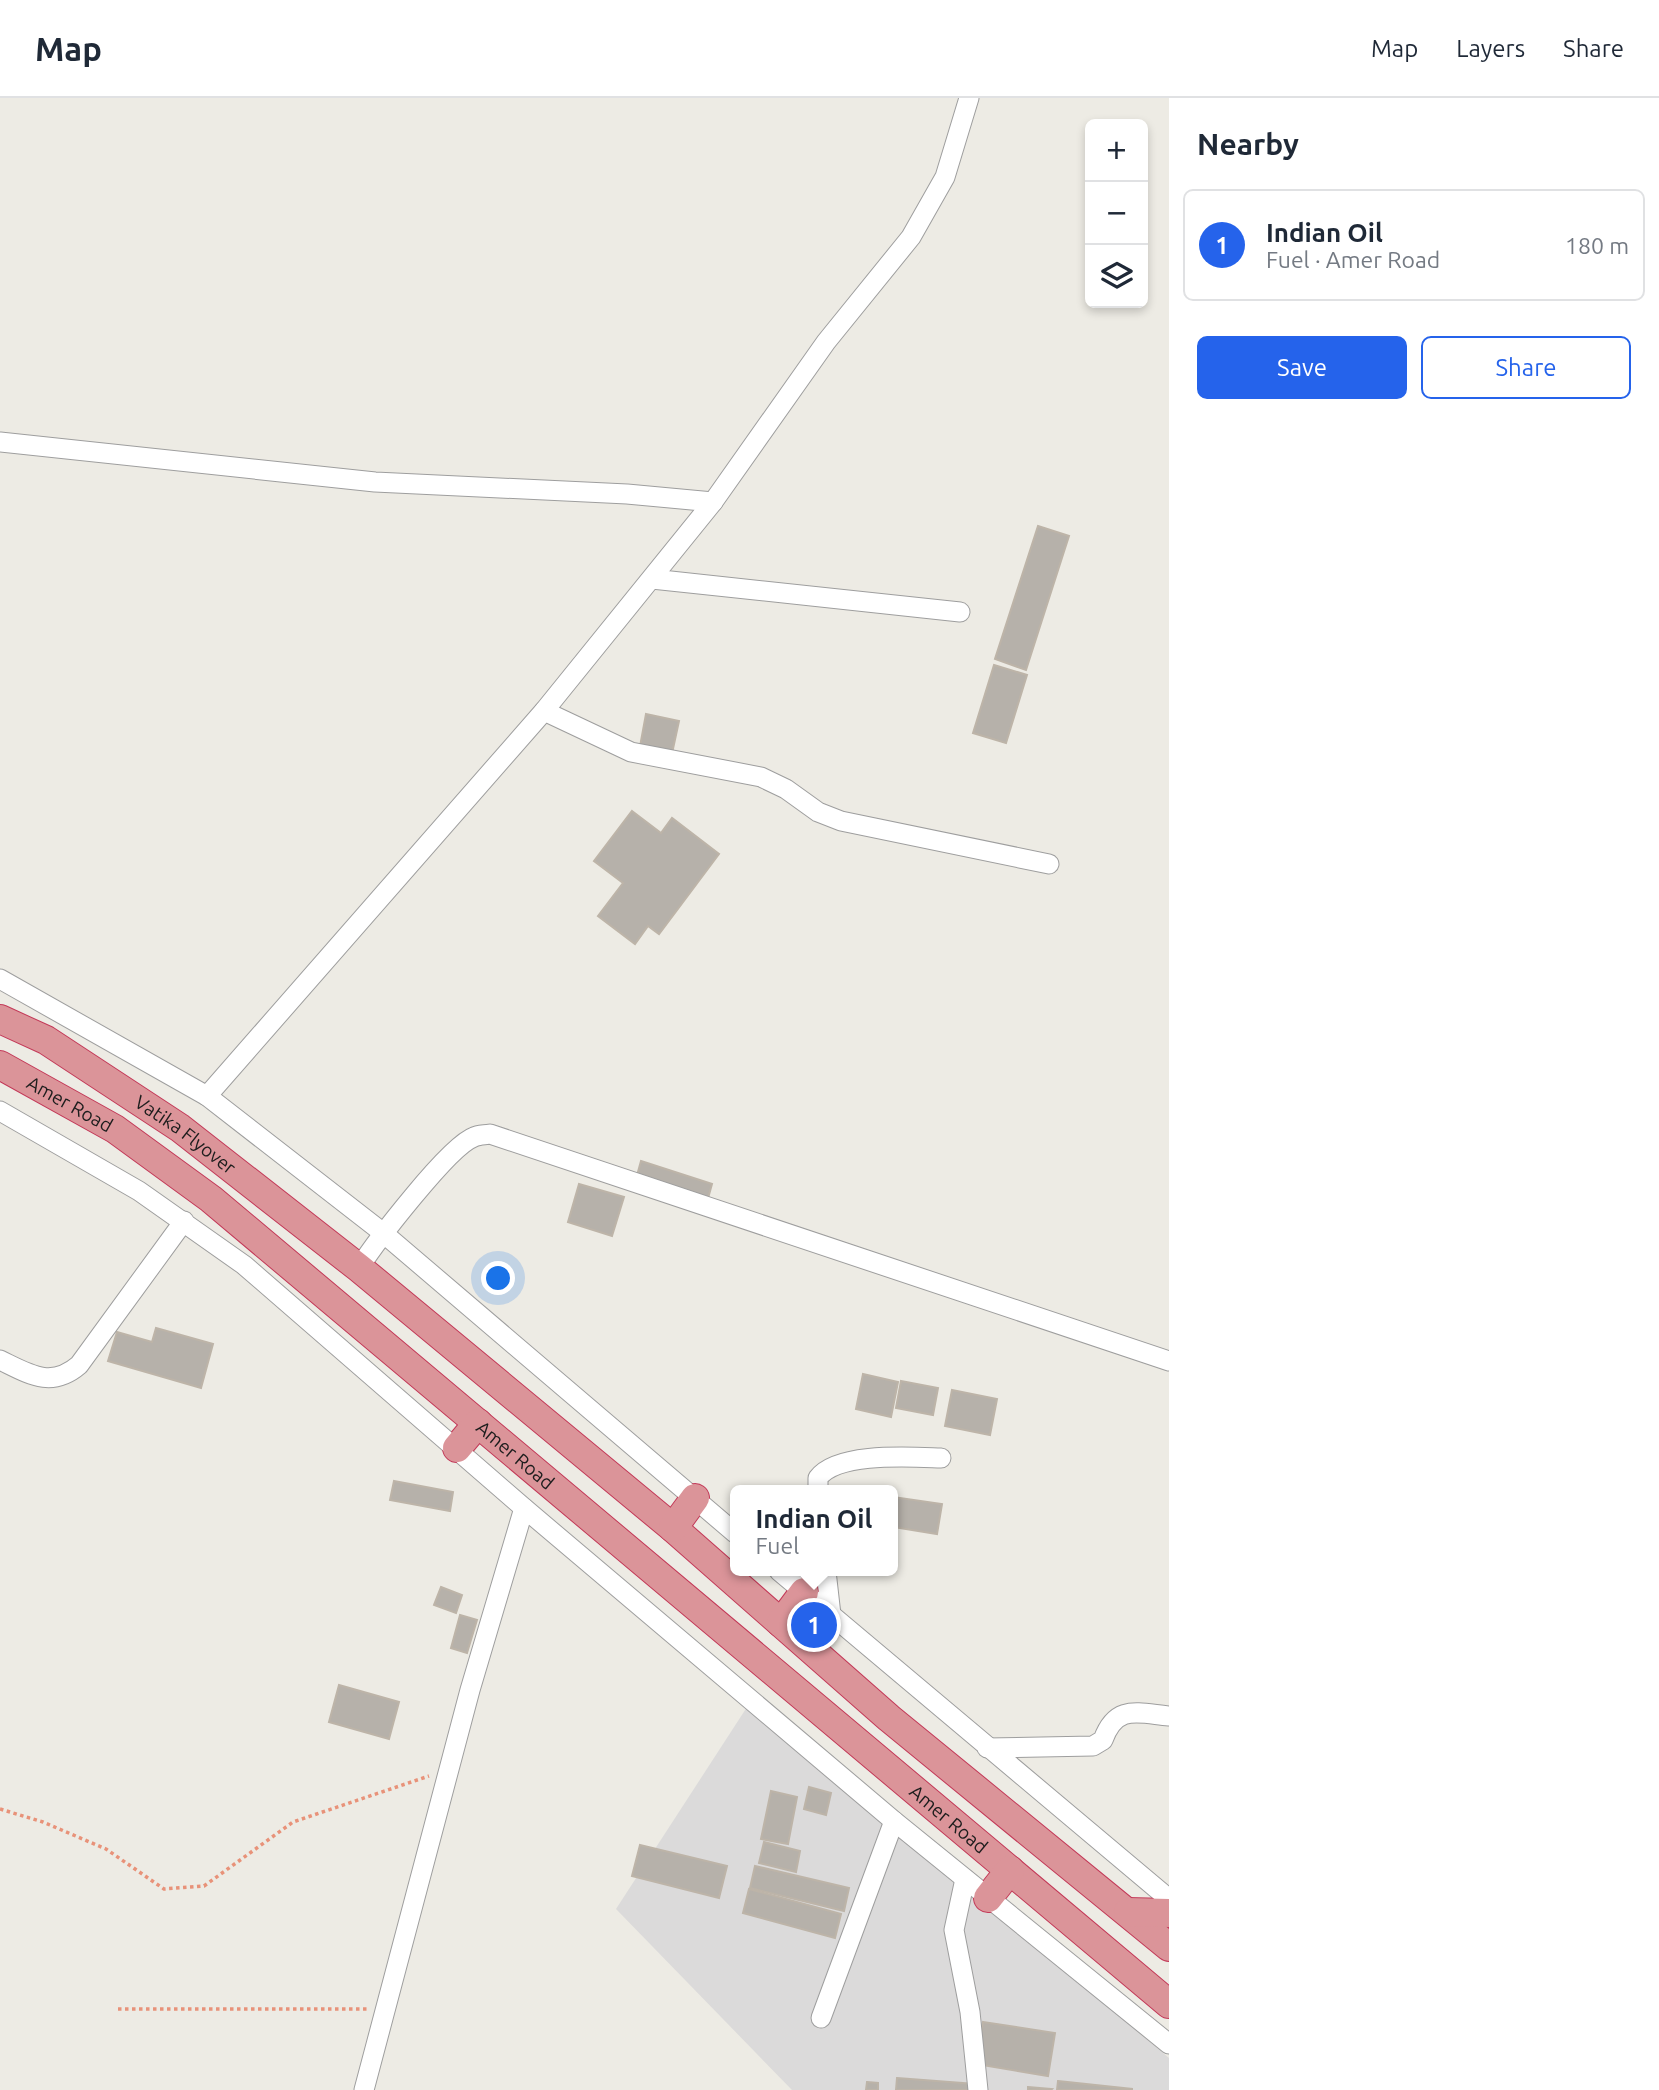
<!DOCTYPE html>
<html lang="en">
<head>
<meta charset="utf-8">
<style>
	body { margin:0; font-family:Ubuntu,sans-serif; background:#f2f2f3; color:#1f2937 }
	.controls { position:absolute; right:21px; top:21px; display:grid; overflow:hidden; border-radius:10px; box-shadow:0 4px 10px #0003 }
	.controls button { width:63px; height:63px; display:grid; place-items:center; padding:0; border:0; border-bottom:2px solid #e0e1e3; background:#fff; color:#1f2937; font:35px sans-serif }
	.you { position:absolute; left:499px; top:1181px; width:24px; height:24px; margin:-18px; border:5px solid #fff; border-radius:50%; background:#1a73e8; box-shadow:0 0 0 10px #1a73e833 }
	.badge { display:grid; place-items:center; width:46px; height:46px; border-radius:50%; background:#2563eb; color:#fff; font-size:23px; font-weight:700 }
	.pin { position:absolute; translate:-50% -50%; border:4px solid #fff; box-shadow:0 2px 7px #0006 }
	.popup { position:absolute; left:730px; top:1387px; width:168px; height:91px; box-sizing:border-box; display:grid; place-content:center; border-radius:10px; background:#fff; filter:drop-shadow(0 2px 5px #0005); font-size:23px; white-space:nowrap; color:#747a83 }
	.popup b { font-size:26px; color:#1f2937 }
	.popup::after { content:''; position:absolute; left:50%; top:100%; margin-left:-14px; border:14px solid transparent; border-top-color:#fff }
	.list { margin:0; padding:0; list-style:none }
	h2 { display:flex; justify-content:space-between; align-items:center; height:91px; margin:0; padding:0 28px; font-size:30px }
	h2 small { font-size:23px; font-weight:400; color:#747a83 }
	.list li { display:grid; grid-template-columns:46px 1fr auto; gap:21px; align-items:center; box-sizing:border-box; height:112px; margin:0 14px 14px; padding:0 14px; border:2px solid #e0e1e3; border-radius:10px }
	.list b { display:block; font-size:26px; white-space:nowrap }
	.list p { margin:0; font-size:23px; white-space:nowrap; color:#747a83 }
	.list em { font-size:23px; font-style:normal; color:#747a83 }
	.actions { display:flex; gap:14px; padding:21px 28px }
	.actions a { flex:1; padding:16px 0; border:2px solid #2563eb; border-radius:10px; text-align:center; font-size:24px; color:#2563eb }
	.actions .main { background:#2563eb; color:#fff }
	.icon { flex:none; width:38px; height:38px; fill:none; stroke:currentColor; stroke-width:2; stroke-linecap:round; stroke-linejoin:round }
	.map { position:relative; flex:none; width:1169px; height:1992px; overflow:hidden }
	header { display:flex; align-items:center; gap:42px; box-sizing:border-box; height:98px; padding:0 35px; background:#fff; border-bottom:2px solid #e0e1e3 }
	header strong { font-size:33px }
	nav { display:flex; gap:38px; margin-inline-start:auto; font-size:24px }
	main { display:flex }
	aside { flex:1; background:#fff }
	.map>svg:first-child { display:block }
	.residential { fill:#dbdada }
	.building { fill:#b6b1aa; stroke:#bdb4a8; stroke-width:2 }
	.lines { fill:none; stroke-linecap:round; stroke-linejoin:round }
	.minor-casing { stroke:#9e9e9e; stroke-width:21 }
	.highway-casing { stroke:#c33958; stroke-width:30 }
	.path { stroke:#e89279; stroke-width:3.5; stroke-dasharray:3.5 3.5; stroke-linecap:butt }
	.minor { stroke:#fff; stroke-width:19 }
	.highway { stroke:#db9499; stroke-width:28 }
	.labels { text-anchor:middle; stroke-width:7; stroke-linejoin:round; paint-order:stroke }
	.street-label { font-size:19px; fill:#1d1d1d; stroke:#fff }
</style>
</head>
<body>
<header>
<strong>Map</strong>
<nav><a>Map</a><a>Layers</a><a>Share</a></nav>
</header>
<main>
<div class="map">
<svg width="1169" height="1992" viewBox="0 0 1169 1992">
	<rect width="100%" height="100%" fill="#edebe4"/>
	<path class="residential" d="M749 1606 1169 1960V1992H792L616 1811Z"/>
	<g class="building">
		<path d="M1038 428 1069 438 1026 572 995 561Z"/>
		<path d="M994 567 1027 577 1006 645 973 635Z"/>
		<path d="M646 616 679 623 671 660 639 654Z"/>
		<path d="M632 713 661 735 672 720 719 756 659 836 648 828 635 846 598 818 623 785 594 763Z"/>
		<path d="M641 1063 712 1086 707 1104 636 1081Z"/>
		<path d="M579 1086 624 1099 612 1138 568 1124Z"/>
		<path d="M156 1230 213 1246 201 1290 108 1263 117 1234 152 1244Z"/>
		<path d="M863 1276 898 1284 891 1319 856 1311Z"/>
		<path d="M901 1283 938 1290 933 1317 896 1310Z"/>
		<path d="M952 1292 997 1301 990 1337 945 1328Z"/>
		<path d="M394 1383 453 1394 450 1413 390 1402Z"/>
		<path d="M893 1399 942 1406 937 1436 893 1429Z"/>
		<path d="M441 1489 462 1497 456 1515 434 1507Z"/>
		<path d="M460 1517 477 1522 467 1555 451 1550Z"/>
		<path d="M339 1587 399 1604 389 1641 329 1624Z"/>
		<path d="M809 1689 831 1695 826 1717 804 1711Z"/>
		<path d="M771 1693 797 1699 788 1746 761 1741Z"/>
		<path d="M764 1744 800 1753 796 1774 759 1765Z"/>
		<path d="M640 1747 727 1768 719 1800 632 1778Z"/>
		<path d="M755 1768 849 1790 844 1813 750 1790Z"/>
		<path d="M749 1791 841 1816 835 1840 743 1815Z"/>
		<path d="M983 1924 1055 1935 1048 1978 976 1966Z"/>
		<path d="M897 1980 975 1986V1992H896Z"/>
		<path d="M1058 1983 1132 1991V1992H1057Z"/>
		<path d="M867 1984 878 1985V1992H866Z"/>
		<path d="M1028 1989 1052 1991 1051 1992H1028Z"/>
	</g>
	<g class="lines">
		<g class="minor-casing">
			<g id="minor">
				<path d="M0 344 375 384 627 396 713 404"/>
				<path d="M652 481 960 514"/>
				<path d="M544 613 631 654 761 679 786 691 818 714 841 723 1049 766"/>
				<path d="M0 881 207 998 382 1134 735 1435"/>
				<path d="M207 998 544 613 713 404 826 244 911 139 945 79 969 0"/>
				<path d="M0 1013 139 1093 244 1167 524 1410 894 1723 1169 1946"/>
				<path d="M359 1170C375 1145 449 1048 474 1039 478 1037 485 1037 490 1036L1169 1263"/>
				<path d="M0 1262C29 1276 51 1291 79 1267L184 1123"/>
				<path d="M818 1392V1380C837 1354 909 1359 941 1360"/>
				<path d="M779 1473 1169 1801"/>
				<path d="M826 1473 831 1517"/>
				<path d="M987 1650 1093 1648 1103 1642C1116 1606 1137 1615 1169 1618"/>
				<path d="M965 1781 954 1832 970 1914 978 1992"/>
				<path d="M821 1920 894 1723"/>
				<path d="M364 1992 470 1592 524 1410"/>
			</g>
		</g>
		<g class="highway-casing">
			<g id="highway">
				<path id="s1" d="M0 921 46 942 180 1030 359 1170 673 1430 889 1620 1169 1849"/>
				<path id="s2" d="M0 967 115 1031 211 1101 1169 1906"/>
				<path d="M457 1350 478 1325"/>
				<path d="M673 1430 695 1400"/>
				<path d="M781 1525 804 1494"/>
				<path d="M988 1800 1010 1772"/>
				<path d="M1128 1814 1169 1815"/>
			</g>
		</g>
		<g class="path">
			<path d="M0 1711 43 1724 106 1751 164 1791 204 1788 293 1724 429 1678"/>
			<path d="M118 1911H368"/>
		</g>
		<use href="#minor" class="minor"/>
		<use href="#highway" class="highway"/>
	</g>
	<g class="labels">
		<g class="street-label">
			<text dy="7" stroke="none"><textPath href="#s2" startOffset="80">Amer Road</textPath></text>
			<text dy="7" stroke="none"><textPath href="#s1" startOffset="219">Vatika Flyover</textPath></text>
			<text dy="7" stroke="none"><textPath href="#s2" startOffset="648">Amer Road</textPath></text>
			<text dy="7" stroke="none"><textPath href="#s2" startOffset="1214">Amer Road</textPath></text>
		</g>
	</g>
</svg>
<div class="controls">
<button>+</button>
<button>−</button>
<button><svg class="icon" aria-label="layers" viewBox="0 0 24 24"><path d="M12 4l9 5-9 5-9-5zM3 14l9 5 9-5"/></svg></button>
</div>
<div class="you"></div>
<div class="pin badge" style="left:814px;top:1527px">1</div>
<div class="popup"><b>Indian Oil</b>Fuel</div>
</div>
<aside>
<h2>Nearby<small></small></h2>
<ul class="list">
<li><span class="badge">1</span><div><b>Indian Oil</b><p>Fuel · Amer Road</p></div><em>180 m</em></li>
</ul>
<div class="actions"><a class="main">Save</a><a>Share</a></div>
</aside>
</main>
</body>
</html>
